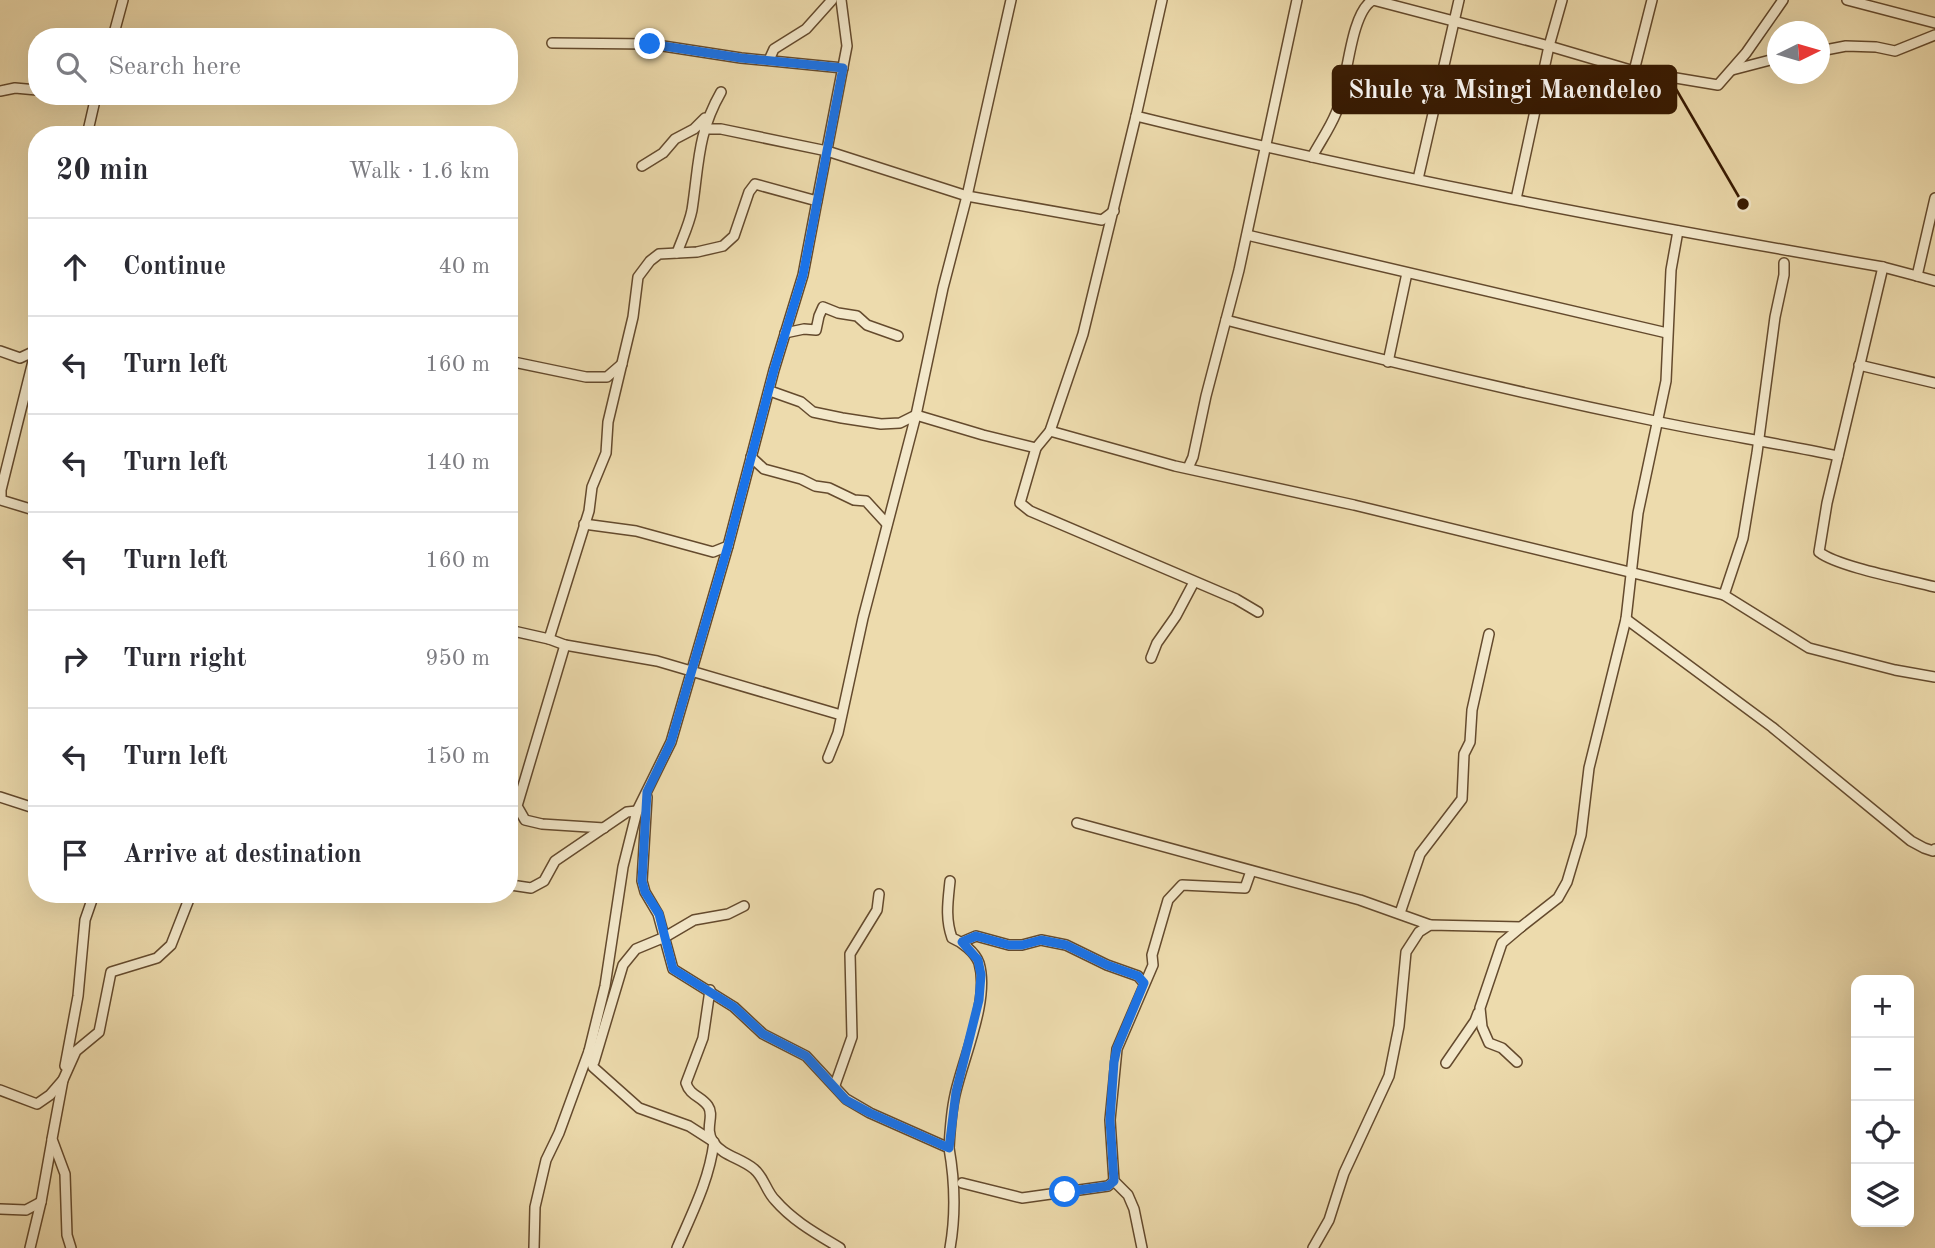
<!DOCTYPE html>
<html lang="en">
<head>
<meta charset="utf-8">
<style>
	body { margin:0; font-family:"Old Standard TT",serif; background:#f7f7f7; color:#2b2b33 }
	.controls { position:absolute; right:21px; bottom:21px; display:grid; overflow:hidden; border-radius:14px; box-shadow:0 7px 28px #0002 }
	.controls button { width:63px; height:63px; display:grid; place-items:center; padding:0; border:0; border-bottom:2px solid #e1e1e2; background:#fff; color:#2b2b33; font:35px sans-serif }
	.compass { position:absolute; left:1767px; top:21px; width:63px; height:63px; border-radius:50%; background:#fff; box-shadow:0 7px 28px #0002; rotate:85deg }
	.stop { position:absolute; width:21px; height:21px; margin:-16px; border:5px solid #1a73e8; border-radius:50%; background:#fff }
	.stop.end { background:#1a73e8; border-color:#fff; box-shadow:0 2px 7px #0008 }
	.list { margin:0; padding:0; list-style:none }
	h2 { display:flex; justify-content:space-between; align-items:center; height:91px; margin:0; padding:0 28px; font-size:30px }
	h2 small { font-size:23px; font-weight:400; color:#7c7c81 }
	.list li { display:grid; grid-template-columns:46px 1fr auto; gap:21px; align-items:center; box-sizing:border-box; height:98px; padding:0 28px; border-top:2px solid #e1e1e2 }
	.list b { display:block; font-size:26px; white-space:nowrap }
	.list em { font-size:23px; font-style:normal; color:#7c7c81 }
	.icon { flex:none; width:38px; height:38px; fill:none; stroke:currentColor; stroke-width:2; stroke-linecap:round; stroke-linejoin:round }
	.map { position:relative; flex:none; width:1935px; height:1248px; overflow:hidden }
	.search { position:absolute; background:#fff; box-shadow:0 7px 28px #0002; left:28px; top:28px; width:490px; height:77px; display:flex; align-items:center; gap:18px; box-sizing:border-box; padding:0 24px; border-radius:28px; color:#7c7c81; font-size:26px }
	.panel { position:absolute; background:#fff; box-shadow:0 7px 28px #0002; left:28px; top:126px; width:490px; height:777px; border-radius:28px }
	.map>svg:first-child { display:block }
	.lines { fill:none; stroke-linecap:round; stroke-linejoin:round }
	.minor-casing { stroke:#644a2d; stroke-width:12 }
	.minor { stroke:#f3e8ca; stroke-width:9 }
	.route { stroke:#1a73e8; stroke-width:9 }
	.leader { fill:none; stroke:#371a02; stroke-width:2.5 }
	.callout-dot { fill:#371a02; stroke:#f3e8ca; stroke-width:2.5 }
	.callout { fill:#371a02; stroke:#371a02; stroke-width:2.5 }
	.callout-label { font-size:26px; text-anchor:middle; font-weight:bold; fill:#fff }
</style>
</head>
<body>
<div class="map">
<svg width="1935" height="1248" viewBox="0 0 1935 1248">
	<rect width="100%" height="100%" fill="#eddbad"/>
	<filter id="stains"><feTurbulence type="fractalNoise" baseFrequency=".00286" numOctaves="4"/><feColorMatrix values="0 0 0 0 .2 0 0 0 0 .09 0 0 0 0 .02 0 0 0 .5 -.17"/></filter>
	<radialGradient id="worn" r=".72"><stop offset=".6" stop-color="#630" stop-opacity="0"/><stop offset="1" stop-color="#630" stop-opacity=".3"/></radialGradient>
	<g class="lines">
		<g class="minor-casing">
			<g id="minor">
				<path d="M1162 0 1136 116C1383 177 1633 224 1883 267L1917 276 1935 198"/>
				<path d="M1847 0 1935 23"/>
				<path d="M113 37 123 0"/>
				<path d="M552 43 650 44 741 58 843 68"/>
				<path d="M1820 51 1846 46 1876 47 1895 51 1935 35"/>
				<path d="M769 60 774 49 806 29 832 0"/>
				<path d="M1732 70 1778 58"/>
				<path d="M1634 71 1652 0"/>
				<path d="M0 91 15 88 37 90"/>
				<path d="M1136 116 1083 334 1050 431 1036 448 1020 503 1030 511 1236 599 1258 612"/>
				<path d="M704 129H721L827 151 967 196 1102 220 1114 211"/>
				<path d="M252 134 253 135"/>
				<path d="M87 135 96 96"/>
				<path d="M1312 157C1320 142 1330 128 1336 113 1347 89 1349 13 1373 0L1549 46 1634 71 1718 85 1746 53 1783 0"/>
				<path d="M642 166 663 153 675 139 694 129 705 118"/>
				<path d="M1418 179 1459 0"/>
				<path d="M1516 199 1549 46 1562 0"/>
				<path d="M1247 235 1667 333"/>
				<path d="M677 253C682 239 689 225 692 210 699 165 697 134 721 92"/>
				<path d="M1883 267 1827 503 1819 552C1838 567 1909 580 1935 587"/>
				<path d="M1917 276 1935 281"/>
				<path d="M1226 320C1368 357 1511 391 1655 421 1716 434 1777 443 1838 456"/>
				<path d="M785 333 804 329 816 330 819 316 823 307 838 313 857 316 867 325 898 336"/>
				<path d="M37 345 1 490V500L37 511"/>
				<path d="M0 351 20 358 37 350"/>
				<path d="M509 361 586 377H607L622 364"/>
				<path d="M1388 362 1407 273"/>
				<path d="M1859 365 1935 383"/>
				<path d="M770 391 801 402 813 412 842 418 881 424 900 423 916 415 983 435 1036 448"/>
				<path d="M1050 431 1175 466 1354 505 1724 595 1809 648 1895 670 1935 677"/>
				<path d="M751 457 764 469 801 479 815 486 829 488 854 500 866 501 887 524"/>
				<path d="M1188 468 1193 457 1206 396 1239 270 1297 0"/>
				<path d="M584 524 636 531 713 552 728 546"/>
				<path d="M1724 595 1743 538 1757 453 1775 317 1784 275V263"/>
				<path d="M1626 619 1772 727 1911 841 1924 848 1933 851 1935 849"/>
				<path d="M509 630 549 639 589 511 592 487 606 453 608 422 633 317 638 277 650 261 659 254 697 252 723 246 734 236 749 192 755 184 817 201 847 46 841 0"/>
				<path d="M549 639 565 645 657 661 841 715"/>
				<path d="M565 645 517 806 525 820 542 824 604 828"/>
				<path d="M1151 658 1157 643 1176 616 1194 582"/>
				<path d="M828 758 838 733 863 618 916 415 943 288 967 196 1011 0"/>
				<path d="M0 797 37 809"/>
				<path d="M647 797 642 881 645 892 658 914 673 969 734 1007 763 1034 806 1056 846 1099 870 1113 949 1148C955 1182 956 1214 950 1248"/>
				<path d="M1077 823 1360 900 1430 925"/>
				<path d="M511 885 531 888 544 881 555 861 627 812 637 811"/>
				<path d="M1400 913 1420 854 1462 799 1464 754 1470 742 1472 710 1489 634"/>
				<path d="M962 942 976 936 1009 945H1022L1041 940 1066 945 1107 965 1138 976 1144 983"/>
				<path d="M710 990 703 1038 686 1083C690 1096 701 1096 708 1106 715 1116 704 1128 713 1142 723 1156 741 1158 754 1169 764 1177 766 1191 775 1200 793 1221 817 1234 840 1248"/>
				<path d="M589 1051 593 1067 639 1108 689 1126 714 1142C709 1181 692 1213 677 1248"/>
				<path d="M594 1062 623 965 636 949 665 937 694 920 728 914 744 906"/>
				<path d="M1517 1062 1502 1048 1489 1043 1482 1027 1480 1008 1502 943 1521 927"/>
				<path d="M1446 1063 1475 1021 1478 1013"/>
				<path d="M65 1066 78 996 85 920 94 894"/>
				<path d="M835 1085 852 1037 850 954 877 910 879 894"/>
				<path d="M0 1090 37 1104 50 1095 63 1080"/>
				<path d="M949 1148C950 1130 951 1112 955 1095 963 1058 990 1000 979 963 975 952 962 942 952 938 945 918 948 901 950 881"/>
				<path d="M962 1183 1022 1198 1108 1186 1114 1181"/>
				<path d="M0 1209 26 1210 41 1202"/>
				<path d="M30 1248 41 1202 52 1140"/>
				<path d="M71 1248 67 1235 65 1174 52 1139 63 1080 76 1051 99 1032 111 972 157 958 171 945 191 894"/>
				<path d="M534 1248 535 1207 546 1160 559 1133 589 1051 605 986 623 867 637 811 671 742 728 546 774 370 803 275 817 201"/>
				<path d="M1142 1248 1134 1209 1128 1195 1114 1181 1110 1120 1117 1049 1153 965 1152 955 1168 900 1182 885 1245 888 1251 871"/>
				<path d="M1313 1248 1329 1220 1344 1173 1389 1076 1399 1026 1406 952 1419 932 1430 925 1521 927 1558 898 1567 882 1581 835 1589 768 1626 619 1638 513 1666 381 1671 270 1678 231"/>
			</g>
		</g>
		<use href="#minor" class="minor"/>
	</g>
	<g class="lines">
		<path class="route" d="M650 44 741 58 843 68 803 275 774 370 728 546 671 742 647 792 642 881 645 892 659 914 673 969 734 1007 763 1034 806 1056 846 1100 870 1113 949 1148 956 1092 979 1000 981 975 978 960 962 942 976 936 1009 945H1022L1041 940 1066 945 1107 965 1138 976 1144 983 1117 1048 1114 1062 1110 1120 1114 1181 1108 1186 1065 1192"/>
	</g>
	<path class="leader" d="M1743 204L1676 89"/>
	<circle class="callout-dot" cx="1743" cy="204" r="7"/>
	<rect class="callout" x="1333" y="66" width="343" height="47" rx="7"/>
	<g class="callout-label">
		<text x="1505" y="98">Shule ya Msingi Maendeleo</text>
	</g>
	<rect width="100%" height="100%" filter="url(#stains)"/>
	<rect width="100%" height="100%" fill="url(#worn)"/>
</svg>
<div class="controls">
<button>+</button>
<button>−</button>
<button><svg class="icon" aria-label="locate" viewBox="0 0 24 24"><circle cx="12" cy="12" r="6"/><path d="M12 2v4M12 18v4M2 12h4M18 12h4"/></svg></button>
<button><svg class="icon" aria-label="layers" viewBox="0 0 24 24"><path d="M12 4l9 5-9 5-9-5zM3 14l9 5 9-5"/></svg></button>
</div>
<svg class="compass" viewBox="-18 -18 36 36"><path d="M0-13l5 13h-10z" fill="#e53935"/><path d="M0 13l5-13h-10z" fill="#7c7c81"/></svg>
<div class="stop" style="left:1065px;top:1192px"></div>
<div class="stop end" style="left:650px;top:44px"></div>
<div class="search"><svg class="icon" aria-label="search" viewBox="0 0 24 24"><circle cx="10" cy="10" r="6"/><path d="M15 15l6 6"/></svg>Search here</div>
<section class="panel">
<h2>20 min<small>Walk · 1.6 km</small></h2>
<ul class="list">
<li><svg class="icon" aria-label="ahead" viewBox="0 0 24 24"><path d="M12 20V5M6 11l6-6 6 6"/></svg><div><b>Continue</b></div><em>40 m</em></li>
<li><svg class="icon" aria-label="left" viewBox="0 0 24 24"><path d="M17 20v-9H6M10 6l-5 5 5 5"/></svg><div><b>Turn left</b></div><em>160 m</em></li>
<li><svg class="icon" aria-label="left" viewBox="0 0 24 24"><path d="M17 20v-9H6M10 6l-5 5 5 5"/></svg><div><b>Turn left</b></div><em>140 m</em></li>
<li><svg class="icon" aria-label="left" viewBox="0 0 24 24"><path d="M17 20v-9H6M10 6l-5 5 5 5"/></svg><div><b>Turn left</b></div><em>160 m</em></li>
<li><svg class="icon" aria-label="right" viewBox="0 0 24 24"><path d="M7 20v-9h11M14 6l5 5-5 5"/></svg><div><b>Turn right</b></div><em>950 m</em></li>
<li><svg class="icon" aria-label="left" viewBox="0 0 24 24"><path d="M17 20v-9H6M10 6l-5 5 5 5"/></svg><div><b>Turn left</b></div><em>150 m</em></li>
<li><svg class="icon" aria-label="arrive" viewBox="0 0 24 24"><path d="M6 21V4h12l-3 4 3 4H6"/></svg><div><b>Arrive at destination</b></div></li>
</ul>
</section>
</div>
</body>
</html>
